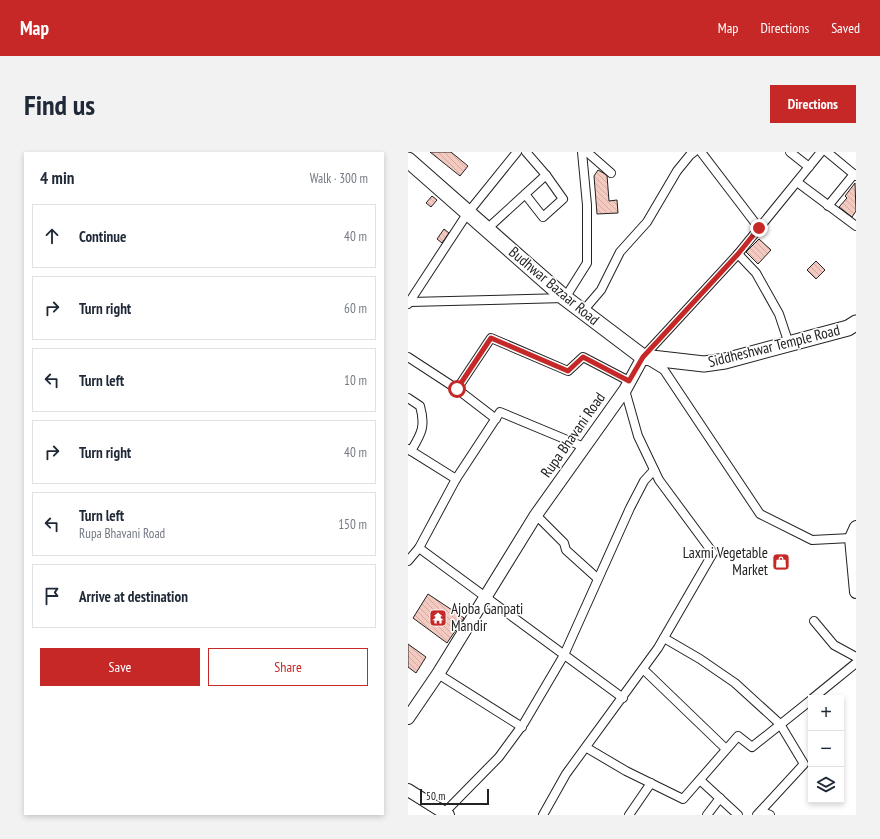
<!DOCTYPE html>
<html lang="en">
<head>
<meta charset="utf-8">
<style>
	body { margin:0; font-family:"PT Sans Narrow",sans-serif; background:#f2f2f3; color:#1f2937 }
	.controls { position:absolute; right:12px; bottom:12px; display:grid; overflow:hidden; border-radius:0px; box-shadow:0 2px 6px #0003 }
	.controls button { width:36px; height:36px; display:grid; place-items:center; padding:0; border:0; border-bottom:1px solid #e0e1e3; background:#fff; color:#1f2937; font:20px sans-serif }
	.scale { position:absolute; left:12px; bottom:10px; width:69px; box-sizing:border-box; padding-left:4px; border:2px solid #222; border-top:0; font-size:11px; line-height:14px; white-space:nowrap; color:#222; -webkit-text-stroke:3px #fff; paint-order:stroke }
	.stop { position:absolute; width:12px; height:12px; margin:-9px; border:3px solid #c62828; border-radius:50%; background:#fff }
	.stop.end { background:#c62828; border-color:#fff; box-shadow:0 1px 4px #0008 }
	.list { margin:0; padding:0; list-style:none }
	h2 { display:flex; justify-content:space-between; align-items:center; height:52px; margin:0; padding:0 16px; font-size:17px }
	h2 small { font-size:13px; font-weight:400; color:#747a83 }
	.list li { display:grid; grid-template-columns:26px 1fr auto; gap:12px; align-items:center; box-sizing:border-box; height:64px; margin:0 8px 8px; padding:0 8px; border:1px solid #e0e1e3; border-radius:0px }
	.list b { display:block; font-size:15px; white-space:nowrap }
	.list p { margin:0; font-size:13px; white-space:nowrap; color:#747a83 }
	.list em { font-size:13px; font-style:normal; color:#747a83 }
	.actions { display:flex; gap:8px; padding:12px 16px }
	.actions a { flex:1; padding:9px 0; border:1px solid #c62828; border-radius:0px; text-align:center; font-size:14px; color:#c62828 }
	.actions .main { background:#c62828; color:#fff }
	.icon { flex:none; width:22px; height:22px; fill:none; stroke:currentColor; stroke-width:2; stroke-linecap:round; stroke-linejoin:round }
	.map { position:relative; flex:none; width:448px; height:663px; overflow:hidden; border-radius:0px }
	header { display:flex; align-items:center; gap:24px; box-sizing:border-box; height:56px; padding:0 20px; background:#c62828; color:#fff }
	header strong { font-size:19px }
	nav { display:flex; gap:22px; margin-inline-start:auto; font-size:14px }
	.intro { display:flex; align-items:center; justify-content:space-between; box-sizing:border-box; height:96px; padding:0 24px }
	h1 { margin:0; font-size:28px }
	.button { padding:10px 18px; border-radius:0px; background:#c62828; color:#fff; font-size:14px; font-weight:700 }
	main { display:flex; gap:24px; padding:0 24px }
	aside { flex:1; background:#fff; border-radius:0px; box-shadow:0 2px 6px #0003 }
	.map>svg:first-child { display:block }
	.building { fill:url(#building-back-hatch); stroke:#222 }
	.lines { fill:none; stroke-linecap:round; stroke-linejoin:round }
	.street-casing { stroke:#222; stroke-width:10 }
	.secondary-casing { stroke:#222; stroke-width:14 }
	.highway-casing { stroke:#222; stroke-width:17 }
	.street { stroke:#fff; stroke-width:8 }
	.secondary { stroke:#fff; stroke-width:12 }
	.highway { stroke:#fff; stroke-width:15 }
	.route { stroke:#c62828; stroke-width:5 }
	.labels { text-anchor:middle; stroke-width:3; stroke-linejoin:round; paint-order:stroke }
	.street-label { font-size:15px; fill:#222; stroke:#fff }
	.poi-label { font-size:15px; fill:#222; stroke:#fff; text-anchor:end }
</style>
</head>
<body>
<header>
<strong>Map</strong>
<nav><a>Map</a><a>Directions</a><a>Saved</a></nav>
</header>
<div class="intro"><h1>Find us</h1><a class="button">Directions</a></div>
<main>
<aside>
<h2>4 min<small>Walk · 300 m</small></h2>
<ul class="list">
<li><svg class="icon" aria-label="ahead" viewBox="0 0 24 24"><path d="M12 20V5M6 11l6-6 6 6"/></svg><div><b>Continue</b></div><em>40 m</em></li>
<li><svg class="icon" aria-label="right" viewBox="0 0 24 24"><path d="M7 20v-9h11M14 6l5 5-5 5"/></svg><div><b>Turn right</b></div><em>60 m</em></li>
<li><svg class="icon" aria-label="left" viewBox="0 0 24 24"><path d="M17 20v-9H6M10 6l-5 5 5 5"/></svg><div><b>Turn left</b></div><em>10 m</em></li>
<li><svg class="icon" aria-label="right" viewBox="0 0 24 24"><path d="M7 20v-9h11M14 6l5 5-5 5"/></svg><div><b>Turn right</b></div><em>40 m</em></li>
<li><svg class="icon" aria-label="left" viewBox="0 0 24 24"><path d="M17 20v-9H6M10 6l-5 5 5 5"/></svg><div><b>Turn left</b><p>Rupa Bhavani Road</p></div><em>150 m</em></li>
<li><svg class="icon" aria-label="arrive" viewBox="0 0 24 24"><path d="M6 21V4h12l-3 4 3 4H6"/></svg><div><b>Arrive at destination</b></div></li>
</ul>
<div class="actions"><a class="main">Save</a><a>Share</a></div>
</aside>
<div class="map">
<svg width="448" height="663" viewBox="0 0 448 663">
	<defs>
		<pattern id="building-back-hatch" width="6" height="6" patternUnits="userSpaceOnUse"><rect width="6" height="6" fill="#f3c9c0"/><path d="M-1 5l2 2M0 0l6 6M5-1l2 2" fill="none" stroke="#d0aca5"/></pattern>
	</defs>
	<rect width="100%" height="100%" fill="#fff"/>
	<g class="building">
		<path d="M22 0H43L60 14 52 24Z"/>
		<path d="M190 18 199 23 201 49 209 48 210 61 189 62 186 24Z"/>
		<path d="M447 31 448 59 444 65 431 55 439 46 437 44Z"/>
		<path d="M24 44 29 48 23 55 18 51Z"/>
		<path d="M36 77 41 81 34 91 29 87Z"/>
		<path d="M351 87 363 98 350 112 338 100Z"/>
		<path d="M408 109 417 118 408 127 399 118Z"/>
		<path d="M20 442 56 466 39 491 5 466Z"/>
		<path d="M0 492 18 505 8 521 0 515Z"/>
	</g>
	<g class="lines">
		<g class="street-casing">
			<g id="street">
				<path d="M118 0 138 23"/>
				<path d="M179 0 203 21"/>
				<path d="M293 0 351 76"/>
				<path d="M382 0 401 15"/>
				<path d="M413 0 330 102 235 205 256 218 352 362 404 388 443 386"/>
				<path d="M419 0 448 24"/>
				<path d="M389 30 448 74"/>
				<path d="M420 54 446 22"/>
				<path d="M79 77 138 23 155 47 135 65 117 42"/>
				<path d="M330 102 348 121 371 162 381 192"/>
				<path d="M2 150 157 146 179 111V53L174 0"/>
				<path d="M0 152 59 62 109 0"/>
				<path d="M175 159 193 138 212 100 239 70 269 19 282 3 286 0"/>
				<path d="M0 205 49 237 83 186 160 219 175 205 221 229"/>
				<path d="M49 237 88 267"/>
				<path d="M0 246 12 254C18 275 13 282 3 299"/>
				<path d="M0 297 48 327 11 396 0 409"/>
				<path d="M48 327 92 260 176 295"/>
				<path d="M128 363 156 391 158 398 189 426"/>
				<path d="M11 396 215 546"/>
				<path d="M406 469 426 493 448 505"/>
				<path d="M256 486 292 507 327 531 372 572 396 612 349 663"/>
				<path d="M235 517 318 597"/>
				<path d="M30 522 114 575"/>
				<path d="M405 546 448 511"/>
				<path d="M179 596 218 619 275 647 330 584 344 595 403 548"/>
				<path d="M292 628 330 663"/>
				<path d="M353 659 362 663"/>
				<path d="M34 663 91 605 116 571 156 503 222 356 236 329 246 318"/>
				<path d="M135 663 158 622 250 496 305 401 251 328 230 284 217 238"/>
				<path d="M221 663 243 631"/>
				<path d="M299 663 312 646"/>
			</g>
		</g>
		<g class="secondary-casing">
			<g id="secondary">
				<path d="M448 375 443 386 448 440"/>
				<path d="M0 566 30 522 128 363 217 238 235 205"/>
				<path d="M0 638 40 663"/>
			</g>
		</g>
		<g class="highway-casing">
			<path id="highway" d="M0 8 157 146 235 205 296 212 317 209 440 176 448 171"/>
		</g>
		<use href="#street" class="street"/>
		<use href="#secondary" class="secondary"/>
		<use href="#highway" class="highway"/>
	</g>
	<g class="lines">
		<path class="route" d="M49 237 83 186 160 219 175 205 221 229 235 205 330 102 351 76"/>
	</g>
	<defs>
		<g id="shop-square" transform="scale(0.9)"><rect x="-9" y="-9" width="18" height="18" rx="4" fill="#c62828" stroke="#fff"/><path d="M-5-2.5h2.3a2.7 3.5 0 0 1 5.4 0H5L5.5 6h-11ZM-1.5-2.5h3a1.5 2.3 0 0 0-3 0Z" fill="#fff"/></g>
		<g id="temple-square" transform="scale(0.9)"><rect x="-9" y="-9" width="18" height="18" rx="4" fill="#c62828" stroke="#fff"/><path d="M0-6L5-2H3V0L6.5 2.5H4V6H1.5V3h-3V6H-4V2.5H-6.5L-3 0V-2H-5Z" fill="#fff"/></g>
	</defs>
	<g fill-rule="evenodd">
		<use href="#shop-square" x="373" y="410"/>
		<use href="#temple-square" x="30" y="466"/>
	</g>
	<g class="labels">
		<g class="street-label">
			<text transform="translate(146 134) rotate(40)" y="5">Budhwar Bazaar Road</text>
			<text transform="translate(366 194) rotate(-14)" y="5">Siddheshwar Temple Road</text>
			<text transform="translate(165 283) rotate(-55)" y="5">Rupa Bhavani Road</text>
		</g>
		<g class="poi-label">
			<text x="360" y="406">Laxmi Vegetable<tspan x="360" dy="17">Market</tspan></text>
			<text x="43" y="462" text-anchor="start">Ajoba Ganpati<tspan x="43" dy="17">Mandir</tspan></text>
		</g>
	</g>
</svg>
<div class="controls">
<button>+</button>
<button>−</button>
<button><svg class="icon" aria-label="layers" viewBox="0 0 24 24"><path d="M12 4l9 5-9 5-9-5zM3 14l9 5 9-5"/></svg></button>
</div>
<div class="scale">50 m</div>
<div class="stop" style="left:49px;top:237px"></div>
<div class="stop end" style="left:351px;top:76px"></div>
</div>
</main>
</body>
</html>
